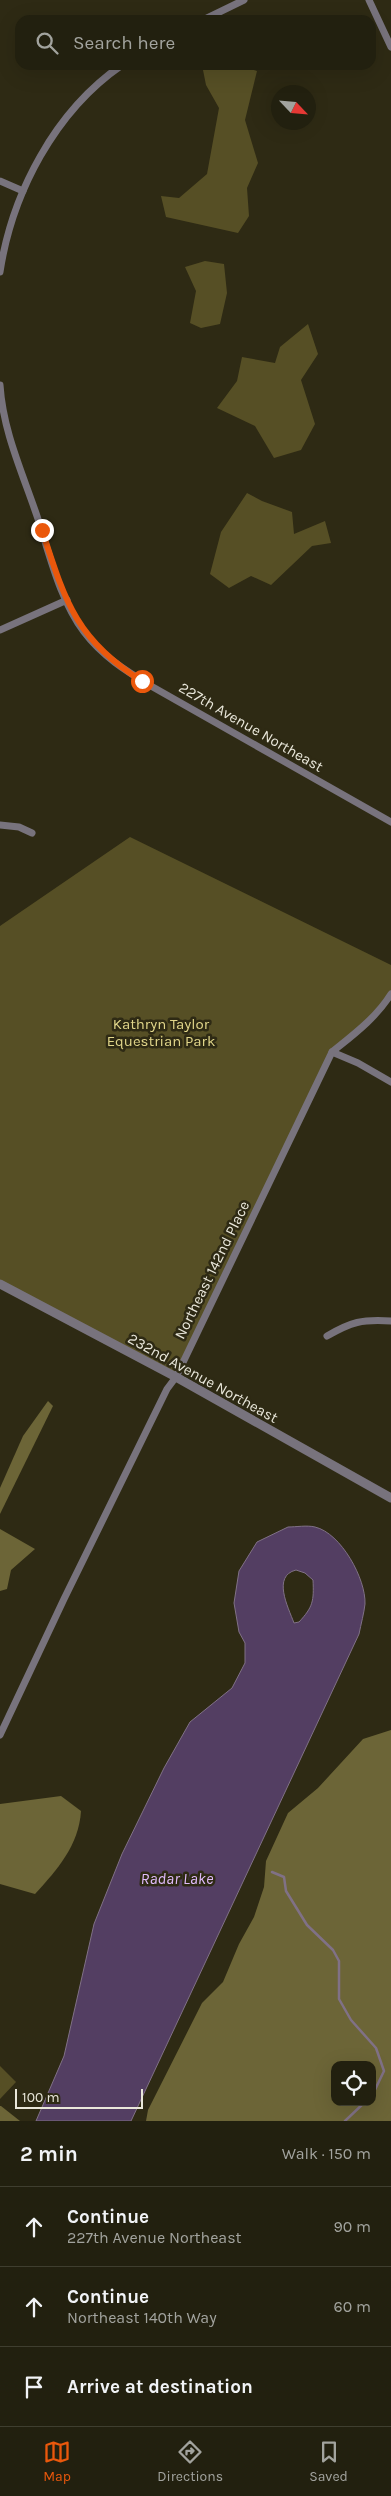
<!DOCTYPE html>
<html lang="en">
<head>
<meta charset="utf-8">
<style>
	body { margin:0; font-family:Karla,sans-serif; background:#2e2d1d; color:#f1f3f6 }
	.controls { position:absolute; right:15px; bottom:15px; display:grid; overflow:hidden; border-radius:10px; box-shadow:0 5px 20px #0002 }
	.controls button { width:45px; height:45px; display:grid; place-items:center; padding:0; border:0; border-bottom:1px solid #3f3e2f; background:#22200f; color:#f1f3f6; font:25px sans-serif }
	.compass { position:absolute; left:271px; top:85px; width:45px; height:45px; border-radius:50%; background:#22200f; box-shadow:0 5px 20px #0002; rotate:116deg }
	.scale { position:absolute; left:15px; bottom:12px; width:128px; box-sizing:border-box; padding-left:5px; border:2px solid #e9e7da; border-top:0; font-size:14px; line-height:18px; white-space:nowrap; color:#e9e7da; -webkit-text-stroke:4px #2e2a14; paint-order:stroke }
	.stop { position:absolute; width:15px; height:15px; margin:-11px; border:4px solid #ea580c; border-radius:50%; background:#fff }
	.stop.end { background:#ea580c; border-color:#fff; box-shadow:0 1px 5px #0008 }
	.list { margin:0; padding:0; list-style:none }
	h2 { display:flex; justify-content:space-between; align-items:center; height:65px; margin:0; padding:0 20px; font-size:21px }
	h2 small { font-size:16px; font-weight:400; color:#a2a39e }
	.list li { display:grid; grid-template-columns:32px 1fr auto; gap:15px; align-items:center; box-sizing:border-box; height:80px; padding:0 20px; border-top:1px solid #3f3e2f }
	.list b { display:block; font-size:19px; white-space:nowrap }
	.list p { margin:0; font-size:16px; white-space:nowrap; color:#a2a39e }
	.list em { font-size:16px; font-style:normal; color:#a2a39e }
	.icon { flex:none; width:28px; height:28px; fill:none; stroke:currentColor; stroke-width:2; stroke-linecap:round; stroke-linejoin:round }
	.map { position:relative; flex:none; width:391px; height:2121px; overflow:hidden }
	.search { position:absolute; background:#22200f; box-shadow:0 5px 20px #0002; left:15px; right:15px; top:15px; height:55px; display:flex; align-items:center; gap:12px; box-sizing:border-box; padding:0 18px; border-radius:15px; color:#a2a39e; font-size:19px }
	.sheet { height:305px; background:#22200f }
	nav { display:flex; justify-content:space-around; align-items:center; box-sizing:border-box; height:70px; border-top:1px solid #3f3e2f; background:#22200f; font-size:14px; color:#a2a39e }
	nav a { display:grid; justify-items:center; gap:2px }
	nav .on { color:#ea580c }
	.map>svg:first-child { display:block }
	.green { fill:#564f25 }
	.forest { fill:#6c6537; fill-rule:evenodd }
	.water { fill:#533e62; stroke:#807186; fill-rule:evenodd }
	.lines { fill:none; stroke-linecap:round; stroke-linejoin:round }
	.stream { stroke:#807186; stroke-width:2.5 }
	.minor { stroke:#78737d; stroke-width:7 }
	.tertiary { stroke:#78737d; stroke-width:9 }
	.route { stroke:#ea580c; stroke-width:6 }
	.labels { text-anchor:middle; stroke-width:5; stroke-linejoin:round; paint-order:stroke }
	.street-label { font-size:15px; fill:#e9e7da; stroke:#2e2a14 }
	.park-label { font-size:15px; fill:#e1d68a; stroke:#2e2a14 }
	.water-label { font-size:16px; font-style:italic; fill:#e0bbfb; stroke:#2e2a14 }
</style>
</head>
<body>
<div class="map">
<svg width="391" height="2121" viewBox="0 0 391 2121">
	<rect width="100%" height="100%" fill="#2e2a14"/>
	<g class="green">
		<path d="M202 65H240L257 71 245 120 258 163 247 188 249 216 238 233 166 217 161 196 179 198 207 174 219 108 206 85Z"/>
		<path d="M205 261 224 264 227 293 220 324 201 328 190 323 196 291 185 267Z"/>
		<path d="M308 324 318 354 301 380 315 424 301 450 274 458 255 426 217 408 237 381 242 357 275 363 280 347Z"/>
		<path d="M247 493 262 501 292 512 294 534 325 521 331 543 312 546 271 585 251 576 229 588 210 574 221 532Z"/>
		<path d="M130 837 391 965V994L385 1004 332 1052 176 1377 0 1284V926Z"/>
		<path d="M0 2066 16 2082 0 2099Z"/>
	</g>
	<g class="forest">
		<path d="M48 1401 53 1406 0 1514V1488L23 1436Z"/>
		<path d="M0 1529 35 1549 11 1570 7 1589 0 1591Z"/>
		<path d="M391 1730V2121H146L148 2110 202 2003 223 1982 239 1944 254 1917 264 1887 266 1861 288 1813 318 1788 363 1739ZM335 2065H372V2102H335Z"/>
		<path d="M61 1796 81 1811C79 1845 57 1870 35 1894L0 1884V1804Z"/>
		<path d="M0 2106H1L20 2121H0Z"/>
	</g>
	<path class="water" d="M288 1527C296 1527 307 1525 315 1527 341 1533 366 1579 365 1604 364 1613 361 1624 359 1634L131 2121H36L64 2056 94 1924 122 1854 164 1768 190 1722 232 1688 245 1663V1643L239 1632 234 1603 239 1571 257 1542ZM296 1570 305 1573 313 1580C314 1601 313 1607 299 1622L294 1623C288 1607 272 1576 296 1570Z"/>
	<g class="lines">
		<g class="stream">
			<path d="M272 1872 284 1877 286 1891 307 1925 333 1950 339 1961V1999L351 2020 376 2048 384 2071 372 2096"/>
			<path d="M345 2121 365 2102"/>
		</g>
		<g class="minor">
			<path d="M369 0 391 47"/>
			<path d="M203 20 244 0"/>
			<path d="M0 181 23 191"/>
			<path d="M0 272C12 193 55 111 122 65"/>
			<path d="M0 385C3 432 23 474 38 519 50 556 60 600 84 632 102 656 126 671 151 686L391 822"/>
			<path d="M0 630 67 600"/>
			<path d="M0 825 19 827 32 833"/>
			<path d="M332 1052 358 1063 391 1082"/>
			<path d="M327 1336C351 1322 362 1319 391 1321"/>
			<path d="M0 1735 64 1599 167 1389 176 1377 332 1052C353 1035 376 1018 391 994"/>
		</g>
		<path class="tertiary" d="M0 1284 176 1377 391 1498"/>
	</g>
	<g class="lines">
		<path class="route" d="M42 530C65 601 76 640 142 681"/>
	</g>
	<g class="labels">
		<g class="street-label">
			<text transform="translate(251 727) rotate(30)" y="5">227th Avenue Northeast</text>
			<text transform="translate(212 1270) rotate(-64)" y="5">Northeast 142nd Place</text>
			<text transform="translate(203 1378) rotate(29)" y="5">232nd Avenue Northeast</text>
		</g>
		<g class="park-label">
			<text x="161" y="1029">Kathryn Taylor<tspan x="161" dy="17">Equestrian Park</tspan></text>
		</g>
		<g class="water-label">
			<text x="177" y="1884">Radar Lake</text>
		</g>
	</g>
</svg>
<div class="controls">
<button><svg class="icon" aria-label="locate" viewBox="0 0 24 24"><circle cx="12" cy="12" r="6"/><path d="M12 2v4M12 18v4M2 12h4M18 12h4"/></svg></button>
</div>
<svg class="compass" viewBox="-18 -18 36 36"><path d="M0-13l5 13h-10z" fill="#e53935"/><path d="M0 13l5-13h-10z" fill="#a2a39e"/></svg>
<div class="scale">100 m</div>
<div class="stop" style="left:142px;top:681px"></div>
<div class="stop end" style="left:42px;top:530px"></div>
<div class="search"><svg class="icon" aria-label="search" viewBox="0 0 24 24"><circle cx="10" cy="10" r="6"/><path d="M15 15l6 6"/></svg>Search here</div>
</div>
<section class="sheet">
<h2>2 min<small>Walk · 150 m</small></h2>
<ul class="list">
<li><svg class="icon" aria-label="ahead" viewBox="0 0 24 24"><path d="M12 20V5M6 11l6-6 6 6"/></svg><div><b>Continue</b><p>227th Avenue Northeast</p></div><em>90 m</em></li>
<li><svg class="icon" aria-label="ahead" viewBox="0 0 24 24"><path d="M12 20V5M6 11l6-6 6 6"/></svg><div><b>Continue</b><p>Northeast 140th Way</p></div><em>60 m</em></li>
<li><svg class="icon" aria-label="arrive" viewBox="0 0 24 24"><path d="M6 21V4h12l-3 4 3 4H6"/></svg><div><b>Arrive at destination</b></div></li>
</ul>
</section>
<nav>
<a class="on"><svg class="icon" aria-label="map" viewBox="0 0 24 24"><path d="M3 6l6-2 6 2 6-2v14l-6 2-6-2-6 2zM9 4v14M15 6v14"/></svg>Map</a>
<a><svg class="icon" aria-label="directions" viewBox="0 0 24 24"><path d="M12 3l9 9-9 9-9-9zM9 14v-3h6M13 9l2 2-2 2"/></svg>Directions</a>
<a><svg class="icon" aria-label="saved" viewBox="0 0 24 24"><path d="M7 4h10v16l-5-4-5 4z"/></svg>Saved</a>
</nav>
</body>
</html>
